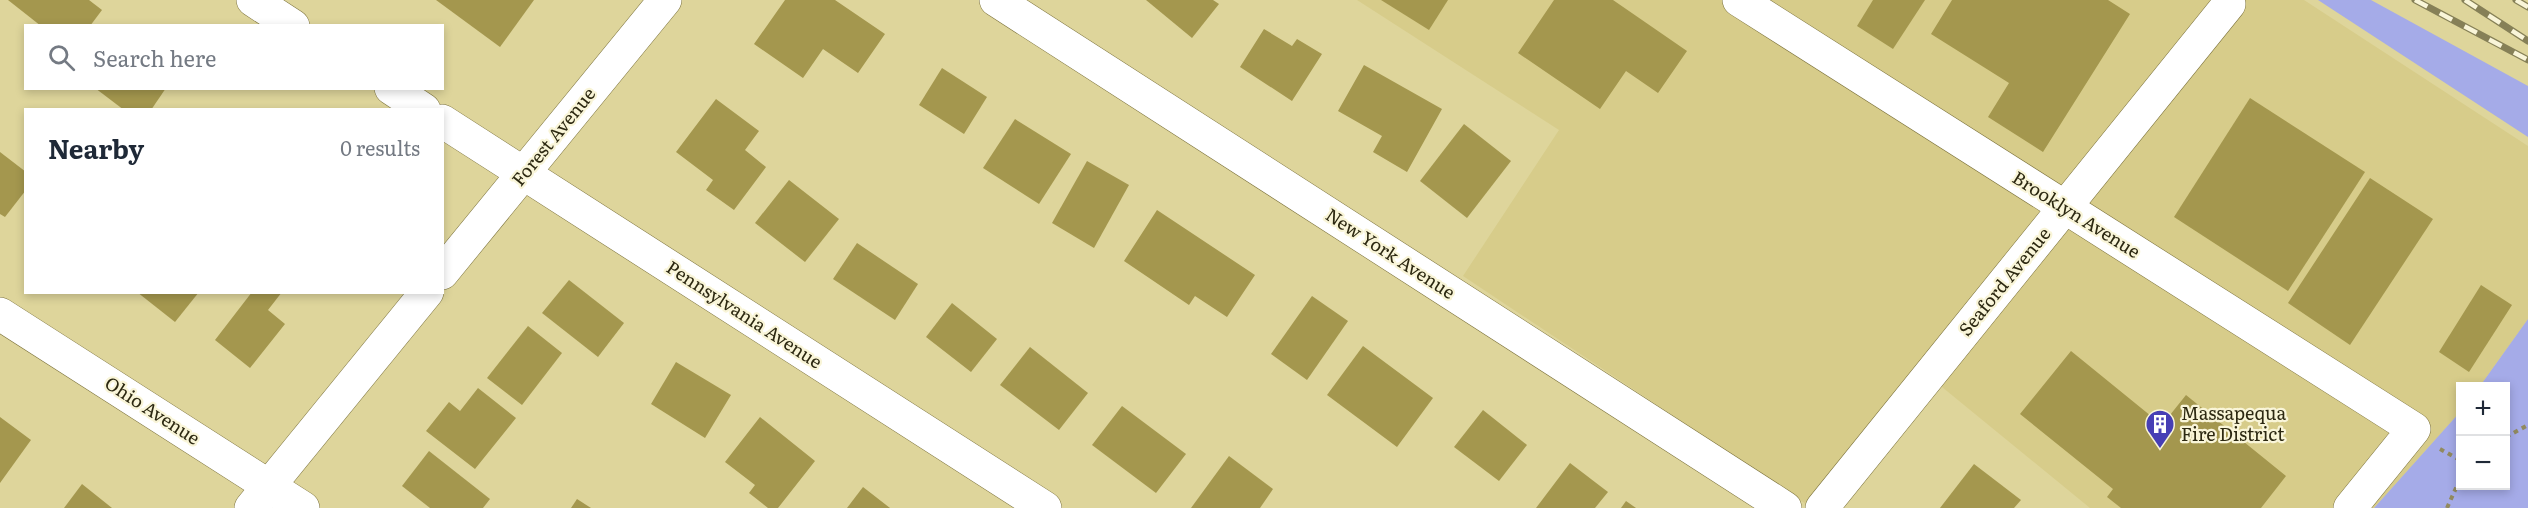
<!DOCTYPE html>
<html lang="en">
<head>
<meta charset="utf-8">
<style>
	body { margin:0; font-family:Literata,serif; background:#f6f6f7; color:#1f2937 }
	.controls { position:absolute; right:18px; bottom:18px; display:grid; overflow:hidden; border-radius:0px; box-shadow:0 3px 9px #0003 }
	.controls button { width:54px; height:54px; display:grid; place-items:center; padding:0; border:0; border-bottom:2px solid #e0e1e3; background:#fff; color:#1f2937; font:30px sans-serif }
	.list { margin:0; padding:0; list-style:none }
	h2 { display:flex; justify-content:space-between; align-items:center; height:78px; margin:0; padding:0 24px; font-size:26px }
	h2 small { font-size:20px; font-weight:400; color:#747a83 }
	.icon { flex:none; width:33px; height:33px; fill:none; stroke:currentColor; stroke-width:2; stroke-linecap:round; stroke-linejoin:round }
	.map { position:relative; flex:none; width:2528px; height:508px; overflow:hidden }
	.search { position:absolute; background:#fff; box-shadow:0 3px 9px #0003; left:24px; top:24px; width:420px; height:66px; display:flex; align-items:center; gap:15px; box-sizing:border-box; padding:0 21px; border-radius:0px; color:#747a83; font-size:22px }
	.panel { position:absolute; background:#fff; box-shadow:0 3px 9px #0003; left:24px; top:108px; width:420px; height:186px; border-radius:0px }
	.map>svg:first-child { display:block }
	.built { fill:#d7cc8a }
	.green { fill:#a5abe8 }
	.building { fill:#a4974e }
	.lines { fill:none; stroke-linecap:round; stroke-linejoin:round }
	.minor-casing { stroke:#7c723c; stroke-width:34 }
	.path { stroke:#918a5f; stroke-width:4; stroke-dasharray:4.5 4.5; stroke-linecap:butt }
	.minor { stroke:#fff; stroke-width:33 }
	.rail-casing { stroke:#868057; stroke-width:7 }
	.rail { stroke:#f9f5d8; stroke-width:4.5; stroke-dasharray:14; stroke-linecap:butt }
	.labels { text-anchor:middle; stroke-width:4.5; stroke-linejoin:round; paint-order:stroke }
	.street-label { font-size:18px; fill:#2c2811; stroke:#f9f5d8 }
	.poi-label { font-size:18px; fill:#2c2811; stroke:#f9f5d8; text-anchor:start }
</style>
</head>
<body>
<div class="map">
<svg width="2528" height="508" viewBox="0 0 2528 508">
	<rect width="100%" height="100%" fill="#ded59b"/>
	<path class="built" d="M1357 0H2304L2528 146V319L2480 386H2460V412L2374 508H2090L1920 369 1812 508 1463 276 1559 130Z"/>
	<g class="green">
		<path d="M2318 0H2371L2528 86V137Z"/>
		<path d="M2528 319V508H2374L2460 412V486H2506V386H2480Z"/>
	</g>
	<g class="building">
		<path d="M8 0H89L102 10 90 26H41Z"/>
		<path d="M436 0H534L500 47Z"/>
		<path d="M785 0H835L885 34 858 73 823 49 803 78 754 44Z"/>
		<path d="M1146 0H1213L1219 4 1192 38Z"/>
		<path d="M1381 0H1448L1429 30Z"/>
		<path d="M1554 0H1613L1687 51 1658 93 1626 71 1600 109 1518 53Z"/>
		<path d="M1873 0H1925L1893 49 1857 26Z"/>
		<path d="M1952 0H2108L2130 14 2043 152 1988 117 2009 83 1931 34Z"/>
		<path d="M1264 29 1292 46 1297 39 1322 54 1292 101 1240 67Z"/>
		<path d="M1364 65 1442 109 1407 172 1373 152 1382 136 1338 111Z"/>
		<path d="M942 68 987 97 964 134 919 105Z"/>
		<path d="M95 88H166L151 110H124Z"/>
		<path d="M2250 98 2365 172 2288 291 2174 217Z"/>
		<path d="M716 99 759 131 745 150 766 167 734 210 706 190 713 180 676 152Z"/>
		<path d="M1015 119 1071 154 1039 204 983 168Z"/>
		<path d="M1464 124 1511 161 1467 218 1420 181Z"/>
		<path d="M0 152 26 172V190L5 217 0 214Z"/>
		<path d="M1087 161 1129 185 1094 248 1052 223Z"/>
		<path d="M2370 178 2433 219 2350 345 2288 303Z"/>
		<path d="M789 180 839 219 805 262 755 223Z"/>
		<path d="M1157 210 1255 275 1227 317 1195 296 1189 305 1124 261Z"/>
		<path d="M857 243 918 284 895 320 833 279Z"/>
		<path d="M569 280 624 323 598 357 542 313Z"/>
		<path d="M2481 285 2512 305 2469 372 2439 352Z"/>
		<path d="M137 292H199L175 322Z"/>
		<path d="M252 292H282L268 310 285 324 250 368 215 340Z"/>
		<path d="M1312 296 1348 321 1307 380 1271 354Z"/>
		<path d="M952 303 997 339 971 372 926 337Z"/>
		<path d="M528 326 562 353 522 405 487 378Z"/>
		<path d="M1363 346 1433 398 1397 447 1327 395Z"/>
		<path d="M1030 347 1088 393 1059 430 1000 385Z"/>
		<path d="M2071 351 2162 425 2186 395 2286 476 2261 508H2121L2107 497 2113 489 2020 414Z"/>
		<path d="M676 362 731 395 705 438 651 404Z"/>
		<path d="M478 388 516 418 475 469 426 431 449 402 460 411Z"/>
		<path d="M1122 406 1186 454 1156 493 1092 445Z"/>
		<path d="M1483 410 1527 445 1499 481 1454 447Z"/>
		<path d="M0 417 31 440 0 483Z"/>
		<path d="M760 417 815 461 778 508H768L749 493 755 485 725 462Z"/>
		<path d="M429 451 490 499 483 508H430L402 486Z"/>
		<path d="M1229 456 1273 489 1260 508H1191Z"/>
		<path d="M1570 463 1608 492 1595 508H1536Z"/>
		<path d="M1974 464 2021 500 2014 508H1940Z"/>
		<path d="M82 484 112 508H64Z"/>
		<path d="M863 487 890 508H847Z"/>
		<path d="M577 499 591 508H571Z"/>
		<path d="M1626 501 1636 508H1621Z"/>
	</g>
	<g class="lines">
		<g class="minor-casing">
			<g id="minor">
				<path d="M253 0 293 26"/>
				<path d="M996 0 1785 508"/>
				<path d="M1739 0 2414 429 2350 508"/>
				<path d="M391 88 424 110"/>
				<path d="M442 121 1045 508"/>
				<path d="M442 273 665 0"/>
				<path d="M0 314 303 508"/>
				<path d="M251 508 427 292"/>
				<path d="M1822 508 2229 4"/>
			</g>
		</g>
		<g class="path">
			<path d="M2506 437 2528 425"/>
			<path d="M2440 449 2460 460"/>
			<path d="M2447 508 2460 479"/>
		</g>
		<use href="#minor" class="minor"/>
		<g class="rail-casing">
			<g id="rail">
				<path d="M2415 0 2528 60"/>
				<path d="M2465 0 2528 41"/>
				<path d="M2516 0 2528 7"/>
			</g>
		</g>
		<use href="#rail" class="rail"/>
	</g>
	<defs>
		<g id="building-pin" transform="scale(1.5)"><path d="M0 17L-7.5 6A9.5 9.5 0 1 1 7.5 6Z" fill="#473fb5" stroke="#f9f5d8"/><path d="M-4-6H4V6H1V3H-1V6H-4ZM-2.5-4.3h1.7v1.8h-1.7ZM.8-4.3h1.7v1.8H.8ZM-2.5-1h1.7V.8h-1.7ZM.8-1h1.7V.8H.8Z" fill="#fff"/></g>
	</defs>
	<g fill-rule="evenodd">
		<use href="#building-pin" x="2160" y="424"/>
	</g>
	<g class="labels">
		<g class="street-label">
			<text transform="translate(554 137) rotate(-51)" y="6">Forest Avenue</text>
			<text transform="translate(2076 215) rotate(32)" y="6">Brooklyn Avenue</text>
			<text transform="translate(1390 254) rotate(33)" y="6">New York Avenue</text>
			<text transform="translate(2005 282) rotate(-51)" y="6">Seaford Avenue</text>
			<text transform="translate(744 315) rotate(33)" y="6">Pennsylvania Avenue</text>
			<text transform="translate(152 411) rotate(33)" y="6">Ohio Avenue</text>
		</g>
		<g class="poi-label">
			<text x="2181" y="420">Massapequa<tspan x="2181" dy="21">Fire District</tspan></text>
		</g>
	</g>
</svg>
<div class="controls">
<button>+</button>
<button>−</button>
</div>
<div class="search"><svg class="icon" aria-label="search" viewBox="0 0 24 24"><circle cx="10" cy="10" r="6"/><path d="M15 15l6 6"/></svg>Search here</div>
<section class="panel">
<h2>Nearby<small>0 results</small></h2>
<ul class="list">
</ul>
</section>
</div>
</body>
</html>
